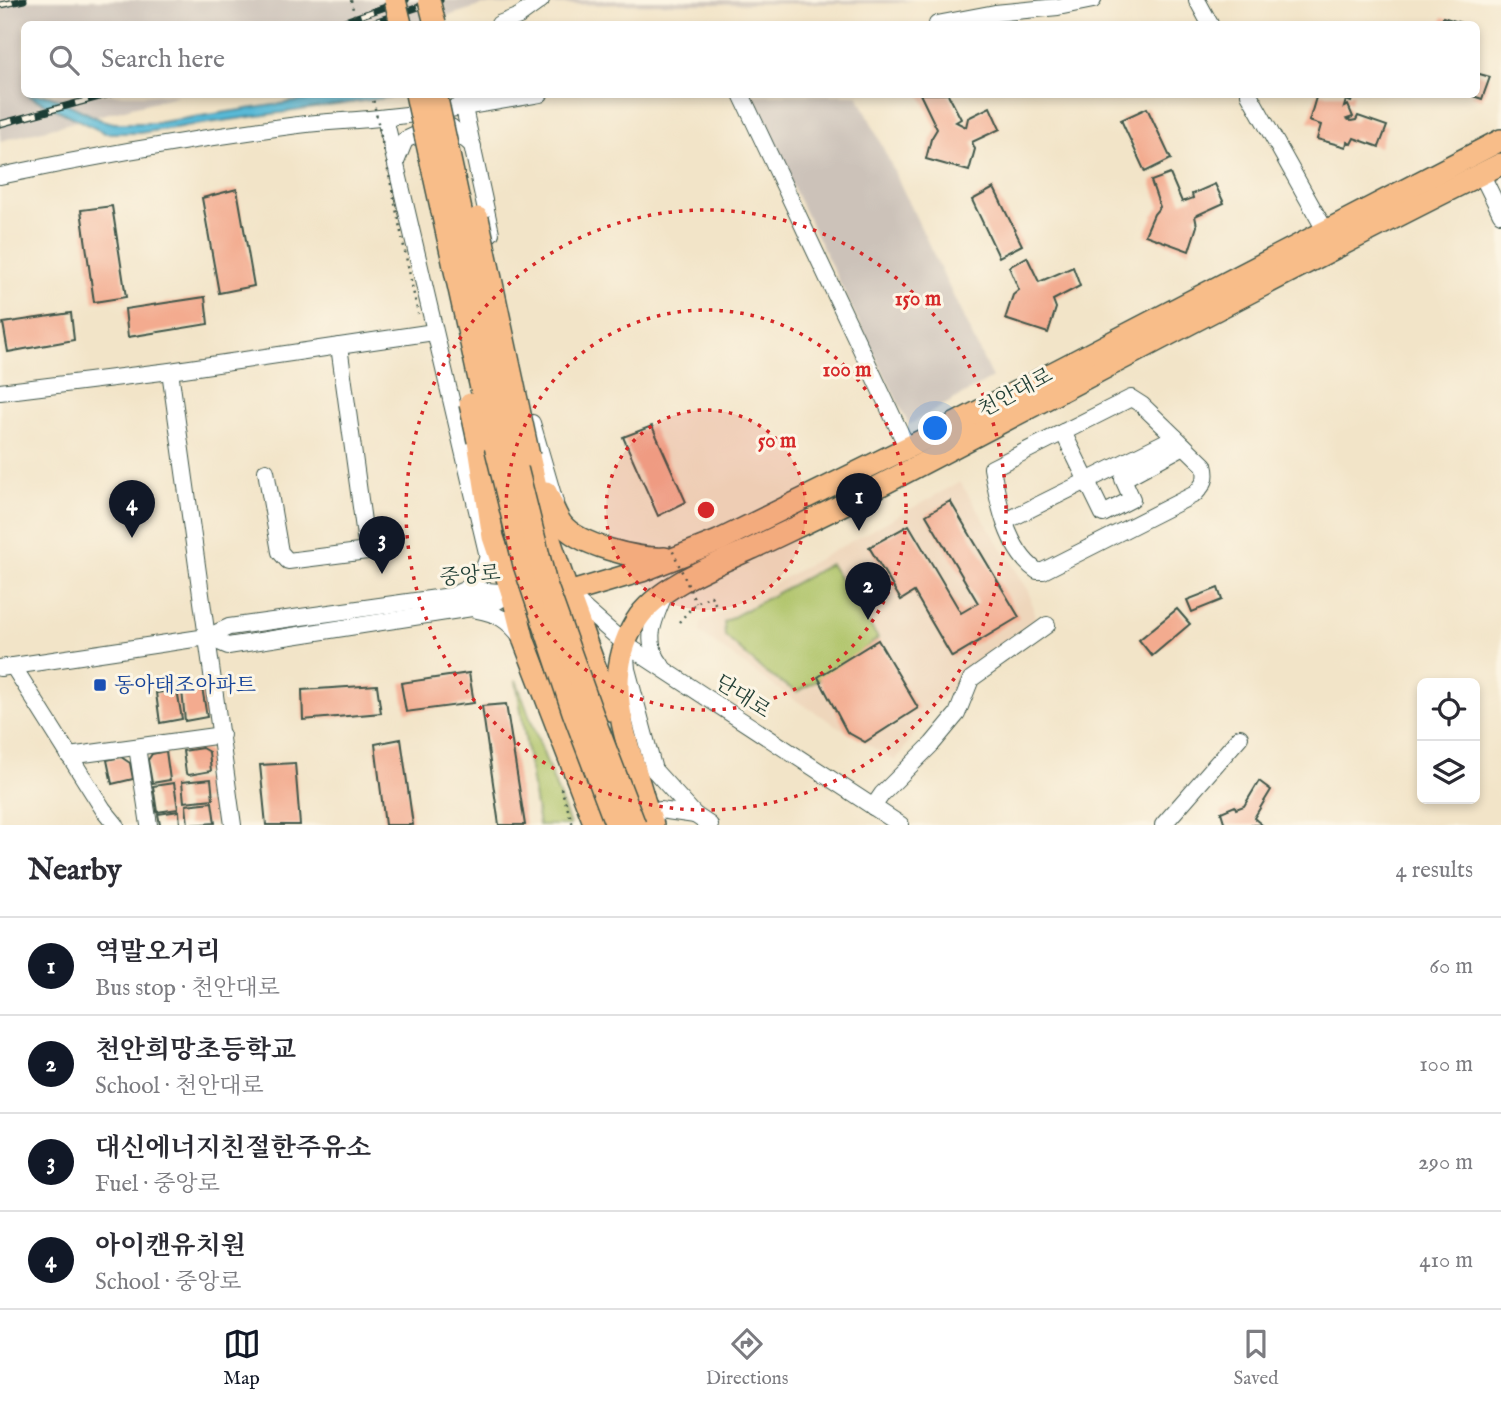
<!DOCTYPE html>
<html lang="en">
<head>
<meta charset="utf-8">
<style>
	body { margin:0; font-family:"IM FELL English","Noto Serif KR",serif; background:#f7f7f7; color:#2b2b33 }
	.controls { position:absolute; right:21px; bottom:21px; display:grid; overflow:hidden; border-radius:10px; box-shadow:0 4px 10px #0003 }
	.controls button { width:63px; height:63px; display:grid; place-items:center; padding:0; border:0; border-bottom:2px solid #e1e1e2; background:#fff; color:#2b2b33; font:35px sans-serif }
	.you { position:absolute; left:936px; top:429px; width:24px; height:24px; margin:-18px; border:5px solid #fff; border-radius:50%; background:#1a73e8; box-shadow:0 0 0 10px #1a73e833 }
	.badge { display:grid; place-items:center; width:46px; height:46px; border-radius:50%; background:#111827; color:#fff; font-size:23px; font-weight:700 }
	.pin { position:absolute; translate:-50% -58px; filter:drop-shadow(0 2px 4px #0008) }
	.pin::after { content:''; position:absolute; top:37px; width:24px; height:21px; background:inherit; clip-path:polygon(0 0,100% 0,50% 100%) }
	.list { margin:0; padding:0; list-style:none }
	h2 { display:flex; justify-content:space-between; align-items:center; height:91px; margin:0; padding:0 28px; font-size:30px }
	h2 small { font-size:23px; font-weight:400; color:#7c7c81 }
	.list li { display:grid; grid-template-columns:46px 1fr auto; gap:21px; align-items:center; box-sizing:border-box; height:98px; padding:0 28px; border-top:2px solid #e1e1e2 }
	.list b { display:block; font-size:26px; white-space:nowrap }
	.list p { margin:0; font-size:23px; white-space:nowrap; color:#7c7c81 }
	.list em { font-size:23px; font-style:normal; color:#7c7c81 }
	.icon { flex:none; width:38px; height:38px; fill:none; stroke:currentColor; stroke-width:2; stroke-linecap:round; stroke-linejoin:round }
	.map { position:relative; flex:none; width:1501px; height:825px; overflow:hidden }
	.search { position:absolute; background:#fff; box-shadow:0 4px 10px #0003; left:21px; right:21px; top:21px; height:77px; display:flex; align-items:center; gap:18px; box-sizing:border-box; padding:0 24px; border-radius:10px; color:#7c7c81; font-size:26px }
	.sheet { height:483px; background:#fff }
	nav { display:flex; justify-content:space-around; align-items:center; box-sizing:border-box; height:98px; border-top:2px solid #e1e1e2; background:#fff; font-size:19px; color:#7c7c81 }
	nav a { display:grid; justify-items:center; gap:4px }
	nav .on { color:#111827 }
	.map>svg:first-child { display:block }
	.built { fill:#eed6bb }
	.industrial { fill:#ccc2b9 }
	.green { fill:#aec367; stroke:#66804e; stroke-width:2 }
	.water { fill:#59b9d7; stroke:#3c7b86; stroke-width:2 }
	.building { fill:#f3ab8f }
	.lines { fill:none; stroke-linecap:round; stroke-linejoin:round }
	.minor-casing { stroke:#3f564a; stroke-width:18 }
	.major-casing { stroke:#3f564a; stroke-width:24 }
	.path { stroke:#3f564a; stroke-width:2.5; stroke-dasharray:2 5; stroke-linecap:butt }
	.minor { stroke:#fff; stroke-width:16 }
	.major { stroke:#f8bd89; stroke-width:21 }
	.rail-casing { stroke:#1f3d34; stroke-width:7 }
	.rail { stroke:#fcf5e5; stroke-width:4.5; stroke-dasharray:13; stroke-linecap:butt }
	.major-bridge-casing { stroke:#3f564a; stroke-width:24; stroke-linecap:butt }
	.path-bridge { stroke:#3f564a; stroke-width:2.5; stroke-dasharray:2 5; stroke-linecap:butt }
	.major-bridge { stroke:#f8bd89; stroke-width:21 }
	.ring { fill:none; stroke:#d62828; stroke-width:3.5; stroke-dasharray:3.5 7 }
	.transit-dot { fill:#1a4fb4; stroke:#fcf5e5; stroke-width:2.5 }
	.labels { text-anchor:middle; stroke-width:6; stroke-linejoin:round; paint-order:stroke }
	.street-label { font-size:21px; fill:#1f3d34; stroke:#fcf5e5 }
	.transit-label { font-size:21px; fill:#164399; stroke:#fcf5e5; text-anchor:start }
	.centre { fill:#d62828; stroke:#fcf5e5; stroke-width:3.5 }
	.ring-label { font-size:21px; text-anchor:middle; font-weight:bold; fill:#d62828; stroke:#fcf5e5; stroke-width:6; stroke-linejoin:round; paint-order:stroke }
</style>
</head>
<body>
<div class="map">
<svg width="1501" height="825" viewBox="0 0 1501 825">
	<rect width="100%" height="100%" fill="#fcf5e5"/>
	<filter id="ink" filterUnits="userSpaceOnUse"><feTurbulence type="fractalNoise" baseFrequency=".0143" numOctaves="2"/><feDisplacementMap in="SourceGraphic" scale="14" xChannelSelector="R" yChannelSelector="G"/><feConvolveMatrix kernelMatrix="1 2 1 2 8 2 1 2 1" color-interpolation-filters="sRGB"/></filter>
	<filter id="wash" filterUnits="userSpaceOnUse"><feTurbulence type="fractalNoise" baseFrequency=".00686" numOctaves="4" result="noise"/><feDisplacementMap in="SourceGraphic" scale="28" xChannelSelector="R" yChannelSelector="G"/><feGaussianBlur stdDeviation="1.57" result="paint"/><feColorMatrix in="noise" values="0 0 0 0 0 0 0 0 0 0 0 0 0 0 0 0 0 1.4 0 .05"/><feComposite in="paint" operator="in"/></filter>
	<g filter="url(#wash)">
		<rect width="100%" height="100%" fill="#f2e4c8"/>
		<path class="built" d="M960 482 1029 591 1035 618 983 658 937 702 895 761 787 695 700 633 701 623Z"/>
		<g class="industrial">
			<path d="M0 0H914L897 3 483 5 422 24H24V94L179 95 0 141Z"/>
			<path d="M748 95H858L992 378 909 425Z"/>
		</g>
		<g class="green">
			<path d="M830 564 878 638 849 662 797 692 766 673 725 636 724 622Z"/>
			<path d="M516 680 570 825H539Z"/>
		</g>
		<path class="water" d="M27 95H49L101 120 114 123H155L339 95H405L139 133H105Z"/>
		<g id="blocks">
			<g class="building">
				<path d="M1443 17 1464 24H1441Z"/>
				<path d="M1476 73 1490 77 1482 99 1470 95 1476 94Z"/>
				<path d="M920 94H948L961 119 956 122 966 127 968 118 990 107 1000 129 972 142 975 149 969 171 926 159 931 139 937 129Z"/>
				<path d="M1317 94H1354L1351 102 1346 100 1344 107 1348 105 1353 117 1347 119 1351 121 1356 120 1358 116 1387 126 1379 147 1354 138 1351 144 1347 142 1346 147 1317 139 1321 125 1309 121Z"/>
				<path d="M1147 108 1171 159 1145 172 1121 120Z"/>
				<path d="M1170 174 1182 202 1193 198 1192 194 1215 184 1224 203 1195 216 1197 226 1189 251 1145 235 1154 214 1160 207 1151 181Z"/>
				<path d="M994 188 1022 245 999 257 972 200Z"/>
				<path d="M237 189 254 286 219 293 202 198Z"/>
				<path d="M112 206 126 297 94 302 81 210Z"/>
				<path d="M1027 257 1039 282 1073 267 1080 286 1053 300 1056 308 1048 333 1005 319 1013 295 1019 290 1009 267Z"/>
				<path d="M205 297 208 324 128 337 125 309Z"/>
				<path d="M71 313 74 340 8 352 3 323Z"/>
				<path d="M652 426 686 502 658 516 623 437Z"/>
				<path d="M950 501 1019 617 952 657 914 592 901 600 869 547 909 525 961 613 978 603 926 515Z"/>
				<path d="M1218 588 1222 600 1192 612 1187 600Z"/>
				<path d="M1177 609 1190 624 1152 656 1139 640Z"/>
				<path d="M878 640 918 708 865 742 847 732 818 677Z"/>
				<path d="M469 673 474 703 406 712 401 683Z"/>
				<path d="M377 685 381 713 303 720 302 690Z"/>
				<path d="M202 687 207 717 185 721 182 690Z"/>
				<path d="M177 690 182 719 160 723 156 693Z"/>
				<path d="M506 704 525 825H499L482 706Z"/>
				<path d="M401 739 413 825H385L375 744Z"/>
				<path d="M202 748 209 752 211 771 189 775 186 773 183 751Z"/>
				<path d="M166 751 170 780 152 783 148 760 152 754Z"/>
				<path d="M121 757 130 763 133 779 112 784 107 760Z"/>
				<path d="M295 763 300 825H266L260 765Z"/>
				<path d="M211 779 213 799 184 802 182 782Z"/>
				<path d="M1259 781 1271 790 1254 818 1262 825H1225L1221 812 1235 806 1236 809 1244 806Z"/>
				<path d="M174 783 178 809 157 812 153 786Z"/>
				<path d="M212 802 215 823 188 825 186 805Z"/>
				<path d="M179 811 180 825H160L158 814Z"/>
			</g>
		</g>
	</g>
	<g filter="url(#ink)">
		<use href="#blocks" fill-opacity="0" stroke="#3f564a" stroke-width="2"/>
		<g class="lines">
			<g class="minor-casing">
				<g id="minor">
					<path d="M1197 0 1210 24"/>
					<path d="M499 24 519 16 541 0"/>
					<path d="M937 24 995 13 1058 7 1093 0"/>
					<path d="M461 94 491 233"/>
					<path d="M741 94 907 447"/>
					<path d="M1249 94 1330 239"/>
					<path d="M385 118 488 557"/>
					<path d="M396 162 405 140 433 127H451L473 146"/>
					<path d="M1481 173 1501 214"/>
					<path d="M0 176C98 155 198 138 298 125 328 121 358 121 388 117 439 112 489 103 540 94"/>
					<path d="M170 371 233 825"/>
					<path d="M0 392 170 371 434 332"/>
					<path d="M1131 398 1142 405 1204 465C1208 479 1204 484 1195 494L1043 571H1037C1007 550 998 502 992 468Z"/>
					<path d="M532 423 555 502"/>
					<path d="M1063 432 1103 514 1132 499 1123 479 1184 446"/>
					<path d="M266 471 280 552 288 561 367 551 339 346"/>
					<path d="M1006 521 1175 437"/>
					<path d="M457 593C478 586 485 569 490 549"/>
					<path d="M569 595 625 644 901 825"/>
					<path d="M477 610C498 614 508 620 521 637"/>
					<path d="M207 637 228 646 491 605 511 593"/>
					<path d="M626 657 627 669 654 770 695 815 710 825"/>
					<path d="M13 666 103 809 116 825"/>
					<path d="M662 666C642 640 654 621 665 593"/>
					<path d="M0 668 207 637 229 627 487 591 512 593"/>
					<path d="M137 747 149 825"/>
					<path d="M69 756 222 735"/>
					<path d="M873 807 882 794 932 744 957 714 971 679 1047 625"/>
					<path d="M654 825 655 814 660 810 695 815"/>
					<path d="M1163 825 1240 737"/>
				</g>
			</g>
			<g class="major-casing">
				<g id="major">
					<path d="M478 441 493 537 512 593 524 641 595 825"/>
					<path d="M529 456 545 525 568 593 611 710"/>
					<path d="M546 492C551 502 555 514 561 523 577 545 639 560 665 558"/>
					<path d="M512 593H568L642 571 718 541 939 432 1501 140"/>
					<path d="M638 783 653 825"/>
					<path d="M643 796C626 737 600 679 636 621 656 587 717 564 753 548 788 531 823 515 858 497 1073 386 1285 271 1501 164"/>
				</g>
			</g>
			<g class="path">
				<path d="M679 622 696 603 711 596 717 607"/>
				<path d="M561 788 573 825"/>
			</g>
			<use href="#minor" class="minor"/>
			<use href="#major" class="major"/>
			<g class="rail-casing">
				<g id="rail">
					<path d="M0 5 24 0"/>
					<path d="M336 24 406 0"/>
					<path d="M368 24 440 0"/>
					<path d="M0 124 110 94"/>
				</g>
			</g>
			<use href="#rail" class="rail"/>
			<g class="major-bridge-casing">
				<g id="major-bridge">
					<path d="M395 0 401 24"/>
					<path d="M429 0 435 24"/>
					<path d="M416 94 480 384 524 565 573 712 616 825"/>
					<path d="M436 94 512 448 546 584 595 721 635 825"/>
					<path d="M478 218 529 456"/>
					<path d="M470 404 478 441"/>
				</g>
			</g>
			<g class="path-bridge">
				<path d="M351 0 356 24"/>
				<path d="M372 94 418 314"/>
				<path d="M670 545 696 603"/>
			</g>
			<use href="#major-bridge" class="major-bridge"/>
		</g>
	</g>
	<circle cx="706" cy="510" r="100" fill="#d62828" fill-opacity=".12"/>
	<g class="ring">
		<circle cx="706" cy="510" r="100"/>
		<circle cx="706" cy="510" r="200"/>
		<circle cx="706" cy="510" r="300"/>
	</g>
	<rect class="transit-dot" x="93" y="678" width="14" height="14" rx="3.5"/>
	<g class="labels">
		<g class="street-label">
			<text transform="translate(1015 392) rotate(-28)" y="7">천안대로</text>
			<text transform="translate(470 575) rotate(-5)" y="7">중앙로</text>
			<text transform="translate(743 696) rotate(33)" y="7">단대로</text>
		</g>
		<g class="transit-label">
			<text x="114" y="692">동아태조아파트</text>
		</g>
	</g>
	<circle cx="706" cy="510" r="10" class="centre"/>
	<g class="ring-label">
		<text x="918" y="305">150 m</text>
		<text x="847" y="376">100 m</text>
		<text x="777" y="447">50 m</text>
	</g>
</svg>
<div class="controls">
<button><svg class="icon" aria-label="locate" viewBox="0 0 24 24"><circle cx="12" cy="12" r="6"/><path d="M12 2v4M12 18v4M2 12h4M18 12h4"/></svg></button>
<button><svg class="icon" aria-label="layers" viewBox="0 0 24 24"><path d="M12 4l9 5-9 5-9-5zM3 14l9 5 9-5"/></svg></button>
</div>
<div class="you"></div>
<div class="pin badge" style="left:859px;top:531px">1</div>
<div class="pin badge" style="left:868px;top:620px">2</div>
<div class="pin badge" style="left:382px;top:574px">3</div>
<div class="pin badge" style="left:132px;top:538px">4</div>
<div class="search"><svg class="icon" aria-label="search" viewBox="0 0 24 24"><circle cx="10" cy="10" r="6"/><path d="M15 15l6 6"/></svg>Search here</div>
</div>
<section class="sheet">
<h2>Nearby<small>4 results</small></h2>
<ul class="list">
<li><span class="badge">1</span><div><b>역말오거리</b><p>Bus stop · 천안대로</p></div><em>60 m</em></li>
<li><span class="badge">2</span><div><b>천안희망초등학교</b><p>School · 천안대로</p></div><em>100 m</em></li>
<li><span class="badge">3</span><div><b>대신에너지친절한주유소</b><p>Fuel · 중앙로</p></div><em>290 m</em></li>
<li><span class="badge">4</span><div><b>아이캔유치원</b><p>School · 중앙로</p></div><em>410 m</em></li>
</ul>
</section>
<nav>
<a class="on"><svg class="icon" aria-label="map" viewBox="0 0 24 24"><path d="M3 6l6-2 6 2 6-2v14l-6 2-6-2-6 2zM9 4v14M15 6v14"/></svg>Map</a>
<a><svg class="icon" aria-label="directions" viewBox="0 0 24 24"><path d="M12 3l9 9-9 9-9-9zM9 14v-3h6M13 9l2 2-2 2"/></svg>Directions</a>
<a><svg class="icon" aria-label="saved" viewBox="0 0 24 24"><path d="M7 4h10v16l-5-4-5 4z"/></svg>Saved</a>
</nav>
</body>
</html>
